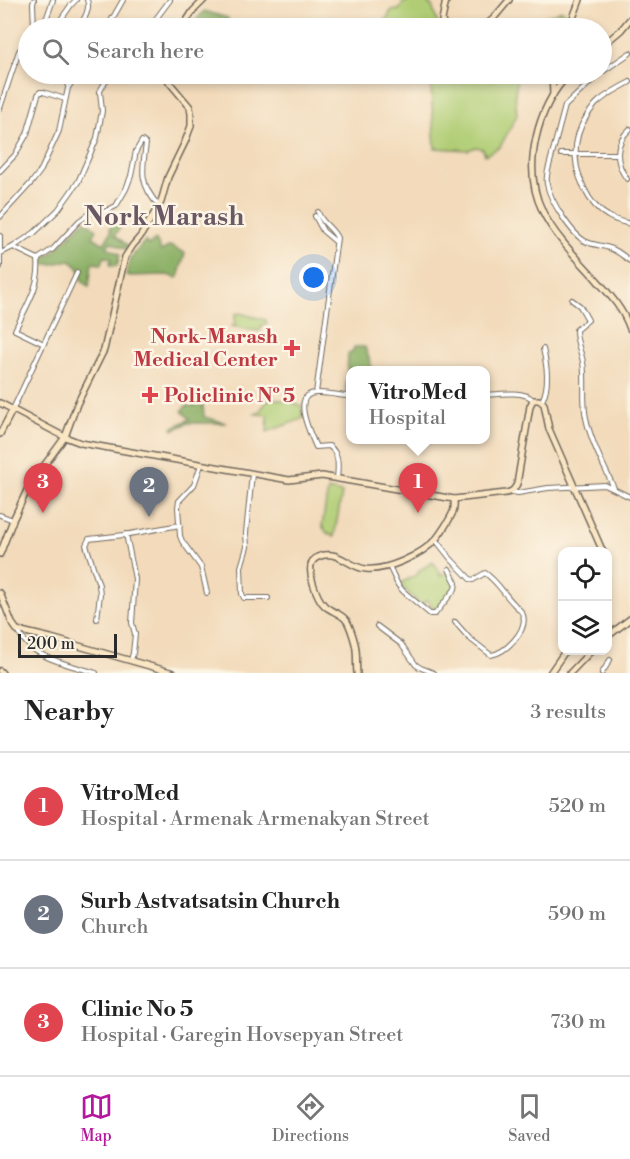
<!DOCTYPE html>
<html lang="en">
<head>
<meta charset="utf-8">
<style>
	body { margin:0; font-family:"Libre Bodoni",serif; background:#f6f6f6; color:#222 }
	.controls { position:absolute; right:18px; bottom:18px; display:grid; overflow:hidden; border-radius:12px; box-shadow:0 3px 9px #0003 }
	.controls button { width:54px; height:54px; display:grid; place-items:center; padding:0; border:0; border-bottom:2px solid #e0e0e0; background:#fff; color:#222; font:30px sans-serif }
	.scale { position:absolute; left:18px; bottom:15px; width:99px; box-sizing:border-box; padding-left:6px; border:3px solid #2b2b2b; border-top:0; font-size:16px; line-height:21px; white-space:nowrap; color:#2b2b2b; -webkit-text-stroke:4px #fcf5e5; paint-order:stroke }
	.you { position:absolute; left:314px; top:278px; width:21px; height:21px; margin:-15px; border:4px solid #fff; border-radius:50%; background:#1a73e8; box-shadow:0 0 0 9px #1a73e833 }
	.badge { display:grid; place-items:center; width:39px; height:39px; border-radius:50%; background:#b5179e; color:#fff; font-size:20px; font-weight:700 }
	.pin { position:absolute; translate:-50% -50px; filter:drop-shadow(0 2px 3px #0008) }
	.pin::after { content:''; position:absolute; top:32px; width:21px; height:18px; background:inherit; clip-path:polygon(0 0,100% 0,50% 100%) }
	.popup { position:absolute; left:346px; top:366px; width:144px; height:78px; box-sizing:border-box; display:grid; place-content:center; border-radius:12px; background:#fff; filter:drop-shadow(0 2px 4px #0005); font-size:20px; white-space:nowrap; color:#767676 }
	.popup b { font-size:22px; color:#222 }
	.popup::after { content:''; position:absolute; left:50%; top:100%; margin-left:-12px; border:12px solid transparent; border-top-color:#fff }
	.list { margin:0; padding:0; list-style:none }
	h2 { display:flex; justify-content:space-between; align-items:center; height:78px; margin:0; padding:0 24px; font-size:26px }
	h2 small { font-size:20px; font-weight:400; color:#767676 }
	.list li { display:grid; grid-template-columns:39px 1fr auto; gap:18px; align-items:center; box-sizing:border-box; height:108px; padding:0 24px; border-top:2px solid #e0e0e0 }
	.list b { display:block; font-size:22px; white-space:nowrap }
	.list p { margin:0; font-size:20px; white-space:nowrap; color:#767676 }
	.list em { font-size:20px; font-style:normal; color:#767676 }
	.icon { flex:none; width:33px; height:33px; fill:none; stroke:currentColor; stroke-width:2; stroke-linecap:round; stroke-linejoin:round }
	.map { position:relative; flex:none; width:630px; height:673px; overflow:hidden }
	.search { position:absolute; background:#fff; box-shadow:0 3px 9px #0003; left:18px; right:18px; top:18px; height:66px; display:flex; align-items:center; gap:15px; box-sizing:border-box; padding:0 21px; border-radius:33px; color:#767676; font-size:22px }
	.sheet { height:402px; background:#fff }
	nav { display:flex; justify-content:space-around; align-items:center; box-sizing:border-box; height:84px; border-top:2px solid #e0e0e0; background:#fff; font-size:16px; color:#767676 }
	nav a { display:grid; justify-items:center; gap:3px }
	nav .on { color:#b5179e }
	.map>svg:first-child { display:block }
	.green { fill:#b0cd74; stroke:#6e7c50; stroke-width:1.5 }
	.forest { fill:#8cb066; stroke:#5c6e48; stroke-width:1.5 }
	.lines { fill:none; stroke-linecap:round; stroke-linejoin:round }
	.street-casing { stroke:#71685d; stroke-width:6 }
	.secondary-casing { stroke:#71685d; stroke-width:8 }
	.street { stroke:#fff; stroke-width:4 }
	.secondary { stroke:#fbe6c4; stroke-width:5 }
	.health-dot { fill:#e0444e; stroke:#fcf5e5; stroke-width:2 }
	.labels { text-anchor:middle; stroke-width:5; stroke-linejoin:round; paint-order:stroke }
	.health-label { font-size:20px; font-weight:bold; fill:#be3a42; stroke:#fcf5e5; text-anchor:end }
	.district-label { font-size:26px; font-weight:bold; fill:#6a5965; stroke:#fcf5e5 }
</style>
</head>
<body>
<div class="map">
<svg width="630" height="673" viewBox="0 0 630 673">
	<rect width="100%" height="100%" fill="#fcf5e5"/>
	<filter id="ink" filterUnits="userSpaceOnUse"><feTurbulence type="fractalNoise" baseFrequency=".0167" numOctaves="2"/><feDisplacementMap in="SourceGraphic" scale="12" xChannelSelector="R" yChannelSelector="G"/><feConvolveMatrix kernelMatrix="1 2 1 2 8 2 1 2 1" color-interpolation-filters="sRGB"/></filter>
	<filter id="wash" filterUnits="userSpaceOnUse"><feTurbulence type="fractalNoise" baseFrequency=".008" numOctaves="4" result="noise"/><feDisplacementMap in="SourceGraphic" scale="24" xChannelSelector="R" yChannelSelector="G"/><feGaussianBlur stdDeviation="1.35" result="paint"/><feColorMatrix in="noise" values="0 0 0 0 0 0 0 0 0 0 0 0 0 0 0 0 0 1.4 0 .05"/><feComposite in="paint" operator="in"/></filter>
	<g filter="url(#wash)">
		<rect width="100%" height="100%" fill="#f2daba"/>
		<g class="green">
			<path d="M411 0H422L432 6 439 28H381L391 11 399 10 403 3Z"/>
			<path d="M562 10 570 17 565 28H518Z"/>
			<path d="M430 74H515L517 78 515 94 517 115 500 147 485 155 483 149 476 147 468 150 435 148Z"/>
			<path d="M239 313 266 320V326L262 325 260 331 250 330 232 326 235 325V314Z"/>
			<path d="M275 399 288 401 302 406V419L267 432 268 415 255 414 259 412 268 400Z"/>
			<path d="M328 490 342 493 334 537 327 533 322 526Z"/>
			<path d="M433 562 441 573 439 574 440 576 449 571 455 583 454 589 437 611 426 600 421 605 399 584 418 574V571Z"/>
		</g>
		<g class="forest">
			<path d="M204 11 228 18C229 23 229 25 226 28H189Z"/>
			<path d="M122 215 126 219 115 235 128 246 126 249 110 242 107 247 120 254 117 266 110 265 111 258 104 257 102 264 92 263 89 287 81 279C82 269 77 266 69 260L54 264H43L42 259 55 251 85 220 97 230 93 237 104 244 111 232 110 228 114 224 113 222Z"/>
			<path d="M156 240 161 251 170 246 185 253 178 278 167 275 126 276 130 259 145 241 148 245Z"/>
			<path d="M354 347H365L373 370H350V392H346L348 354 353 351Z"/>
			<path d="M203 405 204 417 226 423H188L173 430 172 428 190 419 182 411 186 406Z"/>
		</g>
	</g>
	<g filter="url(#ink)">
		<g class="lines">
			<g class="street-casing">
				<g id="street">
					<path d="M34 28 33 4 34 0"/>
					<path d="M43 28 53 0"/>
					<path d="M55 28 71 5 76 0"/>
					<path d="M79 28C83 20 91 10 87 0"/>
					<path d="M107 28 123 0"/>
					<path d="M149 28 170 0"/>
					<path d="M602 72 630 53"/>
					<path d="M599 74 565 106 548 170C547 175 546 179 547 184 550 200 572 236 587 242 593 245 600 245 606 247 616 249 622 255 630 261"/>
					<path d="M630 82C618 89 604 95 595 105 573 130 570 159 584 188 589 199 597 210 608 216 614 220 623 222 630 224"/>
					<path d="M68 87 69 74"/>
					<path d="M0 108 19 51 28 41"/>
					<path d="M561 154H617"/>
					<path d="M0 171 15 155 27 134 38 95 40 92H43L65 99"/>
					<path d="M627 179C615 163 614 143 630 129"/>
					<path d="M315 216 323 231 336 242"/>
					<path d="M0 217 32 182 41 170 59 131 68 88 77 74"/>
					<path d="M0 236V267"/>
					<path d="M13 247 38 259"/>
					<path d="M1 253 13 247 34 233 58 210 78 182 97 138 102 111 100 91 110 74"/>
					<path d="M38 259 53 249 79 221 91 213 104 212 116 206 126 189 131 176 136 151 142 141 146 144C142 170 139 184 159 206"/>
					<path d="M38 259C41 285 26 307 15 330L44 344"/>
					<path d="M572 300 580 306 588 320 576 330C576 342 581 351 583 362 586 381 582 400 586 418 591 442 604 466 614 488"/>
					<path d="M316 393 337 238C333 228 321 223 318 212"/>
					<path d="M486 395C498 394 525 390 533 400"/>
					<path d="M542 401C550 385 547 366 543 349"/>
					<path d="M13 409 77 273"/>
					<path d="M201 465 194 485 179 501 178 507 180 536 182 541 201 567 207 593"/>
					<path d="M252 474 246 533 247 547 241 567 242 594 244 598H268"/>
					<path d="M337 479C338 467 340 454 329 446L316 447C311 435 290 394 316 393 328 392 339 396 350 396"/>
					<path d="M512 492 518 493 548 488 605 485 630 497"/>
					<path d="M0 515 13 520"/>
					<path d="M126 534 135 579 132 623 135 634 133 653 131 660"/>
					<path d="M435 539 450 558 470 579 473 580 485 573C497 581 504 594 514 604 516 607 522 611 523 615 528 631 505 653 491 655L469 638 455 622"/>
					<path d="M389 566 398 585 403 591 430 614H435L455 589 456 583 449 569"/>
					<path d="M97 619 100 594 99 585 86 545 89 539 124 535 180 525"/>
					<path d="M377 626 401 644 416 665 421 668 434 673"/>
					<path d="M18 631C31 659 69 664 96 673"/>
					<path d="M602 673 610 660"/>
				</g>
			</g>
			<g class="secondary-casing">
				<g id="secondary">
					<path d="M182 28 193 11 204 0"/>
					<path d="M444 28 442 20 446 0"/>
					<path d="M482 28 493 19 509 0"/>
					<path d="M569 28 580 0"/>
					<path d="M602 46 621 30 630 19"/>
					<path d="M552 74 553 95"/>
					<path d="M570 74C552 90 541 115 536 138 521 204 556 235 596 279 610 295 623 309 630 329"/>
					<path d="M0 403 65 437 81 443 289 480 322 476 454 499 506 493C512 492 514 490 517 484L530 406 533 400H539L544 404 549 429 603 552"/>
					<path d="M0 434 13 409"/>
					<path d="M0 554 13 520 29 486 65 437 77 404 104 350 125 257 133 245 140 237 161 202 168 177 185 142 191 126V114L190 107 169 82 167 74"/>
					<path d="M0 593 12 623 17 630 51 638 174 673"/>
					<path d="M608 636 630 619"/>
					<path d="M0 671 2 673"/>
					<path d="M357 673C356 665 357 658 356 650 356 645 350 625 346 620 341 613 329 611 324 605 317 598 307 572 312 562 316 556 325 554 332 555 344 557 353 568 366 569 386 571 422 555 436 539 441 533 450 519 453 512 455 508 454 503 454 499"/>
					<path d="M550 673 566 650"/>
					<path d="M570 673 592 650"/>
				</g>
			</g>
			<use href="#street" class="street"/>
			<use href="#secondary" class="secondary"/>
		</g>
	</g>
	<g class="health-dot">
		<path d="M289 339h6v6h6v6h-6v6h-6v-6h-6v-6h6z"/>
		<path d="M147 386h6v6h6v6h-6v6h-6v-6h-6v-6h6z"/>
	</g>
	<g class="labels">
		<g class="health-label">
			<text x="278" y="343">Nork-Marash<tspan x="278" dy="23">Medical Center</tspan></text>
			<text x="164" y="402" text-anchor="start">Policlinic № 5</text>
		</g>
		<g class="district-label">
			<text x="164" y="225">Nork Marash</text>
		</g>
	</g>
</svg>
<div class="controls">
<button><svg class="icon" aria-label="locate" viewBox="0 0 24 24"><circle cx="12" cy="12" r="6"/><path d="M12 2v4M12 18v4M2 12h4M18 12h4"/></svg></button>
<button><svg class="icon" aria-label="layers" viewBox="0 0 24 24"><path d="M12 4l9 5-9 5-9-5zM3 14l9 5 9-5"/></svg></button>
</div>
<div class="scale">200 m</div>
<div class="you"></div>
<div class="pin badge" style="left:418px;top:513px;background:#e0444e">1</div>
<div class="popup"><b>VitroMed</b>Hospital</div>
<div class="pin badge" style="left:149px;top:517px;background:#6b7280">2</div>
<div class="pin badge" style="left:43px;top:513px;background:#e0444e">3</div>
<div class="search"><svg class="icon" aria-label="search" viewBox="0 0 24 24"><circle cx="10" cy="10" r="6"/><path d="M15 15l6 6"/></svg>Search here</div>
</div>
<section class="sheet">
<h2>Nearby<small>3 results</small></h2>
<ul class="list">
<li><span class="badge" style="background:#e0444e">1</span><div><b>VitroMed</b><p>Hospital · Armenak Armenakyan Street</p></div><em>520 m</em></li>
<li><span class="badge" style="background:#6b7280">2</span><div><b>Surb Astvatsatsin Church</b><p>Church</p></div><em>590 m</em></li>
<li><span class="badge" style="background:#e0444e">3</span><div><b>Clinic No 5</b><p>Hospital · Garegin Hovsepyan Street</p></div><em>730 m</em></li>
</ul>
</section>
<nav>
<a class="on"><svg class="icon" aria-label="map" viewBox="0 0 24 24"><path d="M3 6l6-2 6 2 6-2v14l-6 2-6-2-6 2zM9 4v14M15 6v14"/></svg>Map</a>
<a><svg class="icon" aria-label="directions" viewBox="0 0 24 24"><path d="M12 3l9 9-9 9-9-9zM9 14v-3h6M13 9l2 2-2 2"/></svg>Directions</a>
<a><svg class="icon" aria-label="saved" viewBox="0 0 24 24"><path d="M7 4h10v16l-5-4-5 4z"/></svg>Saved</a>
</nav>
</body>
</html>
